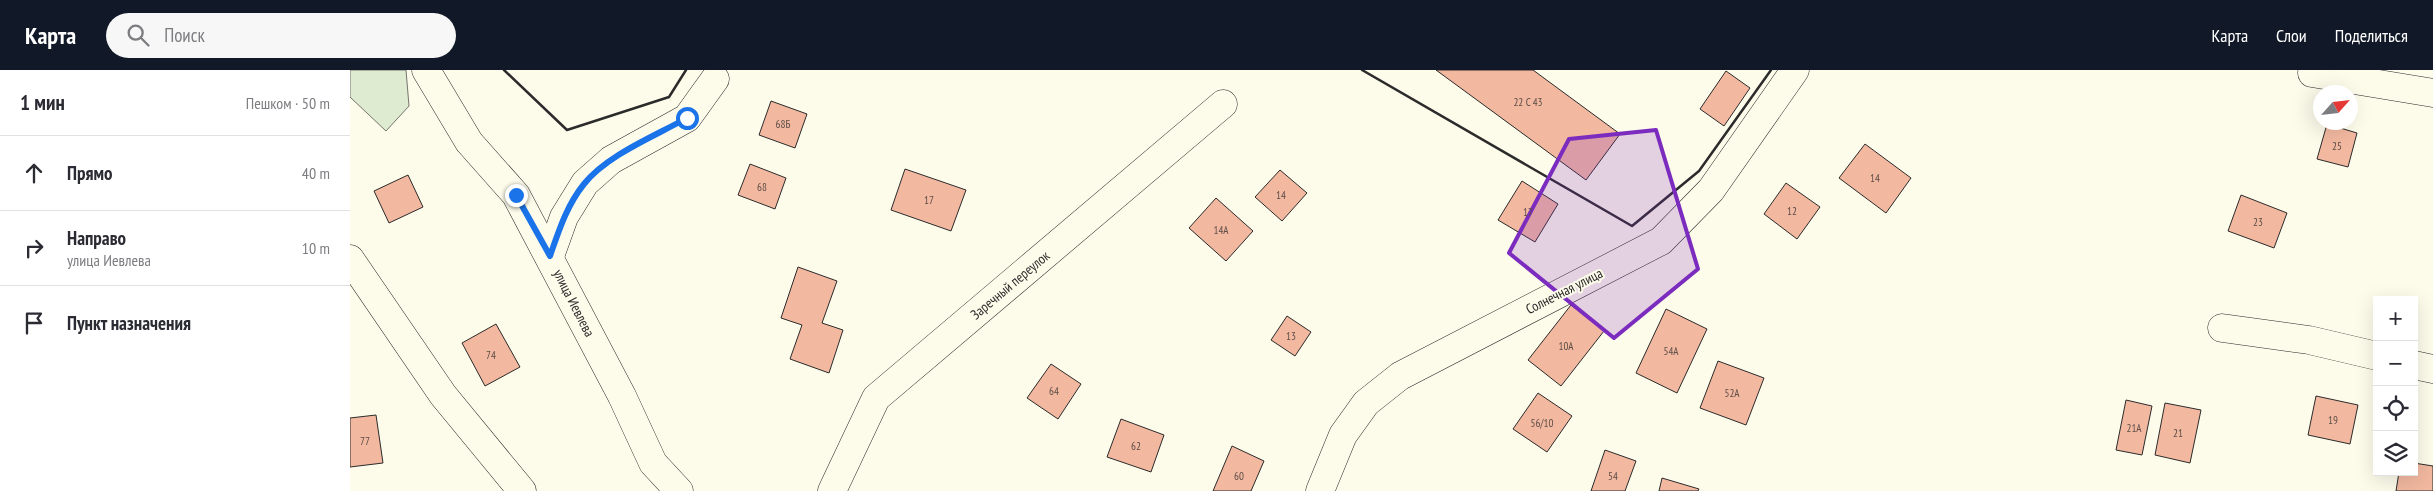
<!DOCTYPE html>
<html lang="ru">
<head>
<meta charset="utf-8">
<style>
	body { margin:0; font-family:"PT Sans Narrow",sans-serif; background:#f7f7f7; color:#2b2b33 }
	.controls { position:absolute; right:15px; bottom:15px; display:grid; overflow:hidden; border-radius:0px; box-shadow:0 5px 20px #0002 }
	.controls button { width:45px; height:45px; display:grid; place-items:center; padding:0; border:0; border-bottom:1px solid #e1e1e2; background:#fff; color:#2b2b33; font:25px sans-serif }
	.compass { position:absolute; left:1963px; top:15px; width:45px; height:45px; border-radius:50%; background:#fff; box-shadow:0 5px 20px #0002; rotate:63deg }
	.stop { position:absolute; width:15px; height:15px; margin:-11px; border:4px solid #1a73e8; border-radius:50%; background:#fff }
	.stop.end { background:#1a73e8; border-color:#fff; box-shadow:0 1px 5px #0008 }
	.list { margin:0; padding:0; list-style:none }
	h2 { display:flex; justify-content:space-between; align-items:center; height:65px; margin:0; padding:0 20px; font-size:21px }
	h2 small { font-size:16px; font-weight:400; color:#7c7c81 }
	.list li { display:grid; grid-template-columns:32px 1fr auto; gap:15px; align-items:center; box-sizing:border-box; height:75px; padding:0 20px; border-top:1px solid #e1e1e2 }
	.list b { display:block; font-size:19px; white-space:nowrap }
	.list p { margin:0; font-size:16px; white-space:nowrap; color:#7c7c81 }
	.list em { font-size:16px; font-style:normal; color:#7c7c81 }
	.icon { flex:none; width:28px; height:28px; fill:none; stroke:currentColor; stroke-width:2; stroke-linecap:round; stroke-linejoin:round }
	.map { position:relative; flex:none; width:2083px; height:421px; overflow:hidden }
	header { display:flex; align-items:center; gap:30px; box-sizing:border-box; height:70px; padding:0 25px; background:#111827; color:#fff }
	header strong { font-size:24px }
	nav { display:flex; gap:28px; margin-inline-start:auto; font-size:18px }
	.search { width:350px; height:45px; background:#f7f7f7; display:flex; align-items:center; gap:12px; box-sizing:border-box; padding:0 18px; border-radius:28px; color:#7c7c81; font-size:19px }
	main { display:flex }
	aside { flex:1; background:#fff }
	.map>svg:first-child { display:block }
	.green { fill:#deebd1; stroke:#74746e }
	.building { fill:#f2b8a0; stroke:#2b2b2b }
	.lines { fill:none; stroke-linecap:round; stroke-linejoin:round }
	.minor-casing { stroke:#2b2b2b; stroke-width:29 }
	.minor { stroke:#fdfbea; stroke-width:28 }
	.wall { stroke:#2b2b2b; stroke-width:2.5 }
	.route { stroke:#1a73e8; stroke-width:6 }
	.marked { fill:#7b2cbf; fill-opacity:0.2; stroke:#7b2cbf; stroke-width:4; stroke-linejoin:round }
	.labels { text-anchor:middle; stroke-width:4; stroke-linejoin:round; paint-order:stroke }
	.number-label { font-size:11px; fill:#5d4e48 }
	.street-label { font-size:14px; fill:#2b2b2b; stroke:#fdfbea }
</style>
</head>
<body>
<header>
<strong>Карта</strong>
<div class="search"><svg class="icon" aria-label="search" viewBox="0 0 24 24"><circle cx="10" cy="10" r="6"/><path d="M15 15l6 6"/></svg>Поиск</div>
<nav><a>Карта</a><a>Слои</a><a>Поделиться</a></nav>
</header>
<main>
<aside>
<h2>1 мин<small>Пешком · 50 m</small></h2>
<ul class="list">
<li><svg class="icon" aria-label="ahead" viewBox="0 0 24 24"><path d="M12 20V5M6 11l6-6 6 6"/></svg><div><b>Прямо</b></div><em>40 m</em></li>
<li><svg class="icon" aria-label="right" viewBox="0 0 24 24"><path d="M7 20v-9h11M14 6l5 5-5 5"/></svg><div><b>Направо</b><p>улица Иевлева</p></div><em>10 m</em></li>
<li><svg class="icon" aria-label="arrive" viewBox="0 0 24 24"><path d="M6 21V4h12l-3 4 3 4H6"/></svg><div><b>Пункт назначения</b></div></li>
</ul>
</aside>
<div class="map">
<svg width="2083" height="421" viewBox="0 0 2083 421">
	<rect width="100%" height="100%" fill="#fdfbea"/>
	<path class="green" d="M0 0H56L59 36 36 61 0 27Z"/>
	<g class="building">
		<path d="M1086 0H1183L1270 64 1236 110Z"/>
		<path d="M1376 1 1400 18 1374 56 1350 39Z"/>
		<path d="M421 31 457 44 445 78 409 65Z"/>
		<path d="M1977 54 2007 63 1998 97 1967 89Z"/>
		<path d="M1515 74 1561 108 1536 143 1489 108Z"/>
		<path d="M400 94 436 108 425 139 388 125Z"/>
		<path d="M555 99 616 120 601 161 541 140Z"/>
		<path d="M930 100 957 123 932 151 905 127Z"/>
		<path d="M58 105 73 137 39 153 24 121Z"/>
		<path d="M1172 111 1208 134 1185 172 1148 150Z"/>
		<path d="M1436 113 1470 137 1447 169 1414 144Z"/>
		<path d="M1891 125 1937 143 1924 178 1878 161Z"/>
		<path d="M866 128 903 161 876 191 839 158Z"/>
		<path d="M448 197 487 211 472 253 493 260 479 303 440 289 452 255 431 248Z"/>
		<path d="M1221 235 1254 261 1211 316 1178 290Z"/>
		<path d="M1316 239 1357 259 1327 323 1286 303Z"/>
		<path d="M937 246 961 262 945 286 921 270Z"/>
		<path d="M146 254 170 297 135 316 112 273Z"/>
		<path d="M1368 291 1414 308 1396 355 1350 338Z"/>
		<path d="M701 294 731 314 708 349 677 328Z"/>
		<path d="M1188 323 1222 346 1197 382 1163 359Z"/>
		<path d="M1966 326 2008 335 2000 374 1958 365Z"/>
		<path d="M1776 330 1802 336 1792 385 1766 380Z"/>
		<path d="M1815 333 1851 340 1840 393 1805 385Z"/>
		<path d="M26 345 33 393 0 397V348Z"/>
		<path d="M771 349 814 365 801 402 757 387Z"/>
		<path d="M882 376 914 391 901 421H863Z"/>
		<path d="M1255 380 1286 391 1275 421H1241Z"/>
		<path d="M2064 393 2083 396V421H2046L2049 402H2064Z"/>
		<path d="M1312 408 1349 419 1348 421H1309Z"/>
	</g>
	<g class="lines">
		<g class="minor-casing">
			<g id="minor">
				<path d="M76 0 119 72 166 125 272 326 303 393 329 421"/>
				<path d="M1962 3 2083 23"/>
				<path d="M200 186 214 147 235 113 261 90 337 48 365 9"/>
				<path d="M0 189 93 325 172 421"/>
				<path d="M1872 258 1959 270 2027 286"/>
				<path d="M2064 295 2083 299"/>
				<path d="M482 421 526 328 873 34"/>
				<path d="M970 421 993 365 1016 333 1050 306 1311 171 1361 120 1445 0"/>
			</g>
		</g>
		<use href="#minor" class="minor"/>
		<g class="wall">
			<path d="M154 0 217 60 319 27 336 0"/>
			<path d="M1012 0 1282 156 1349 101 1421 0"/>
		</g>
	</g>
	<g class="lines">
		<path class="route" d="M166 125 200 186C209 160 217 135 234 114 257 85 305 66 337 48"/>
	</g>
	<path class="marked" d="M1306 60 1348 199 1264 268 1159 183 1219 69Z"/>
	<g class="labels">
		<g class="number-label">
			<text x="1178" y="36">22 С 43</text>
			<text x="433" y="58">68Б</text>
			<text x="1987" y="80">25</text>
			<text x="1525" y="112">14</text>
			<text x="412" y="121">68</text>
			<text x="931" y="129">14</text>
			<text x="579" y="134">17</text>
			<text x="1442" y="145">12</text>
			<text x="1178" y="146">17</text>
			<text x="1908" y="156">23</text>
			<text x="871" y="164">14А</text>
			<text x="941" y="270">13</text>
			<text x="1216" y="280">10А</text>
			<text x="1321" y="285">54А</text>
			<text x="141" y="289">74</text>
			<text x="704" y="325">64</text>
			<text x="1382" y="327">52А</text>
			<text x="1983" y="354">19</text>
			<text x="1192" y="357">56/10</text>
			<text x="1784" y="362">21А</text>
			<text x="1828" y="367">21</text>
			<text x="15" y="375">77</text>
			<text x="786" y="380">62</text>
			<text x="889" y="410">60</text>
			<text x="1263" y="410">54</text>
		</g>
		<g class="street-label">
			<text transform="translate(660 215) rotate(-40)" y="5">Заречный переулок</text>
			<text transform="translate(1214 221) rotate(-27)" y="5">Солнечная улица</text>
			<text transform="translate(224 233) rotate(63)" y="5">улица Иевлева</text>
		</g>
	</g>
</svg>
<div class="controls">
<button>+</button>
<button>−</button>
<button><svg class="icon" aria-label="locate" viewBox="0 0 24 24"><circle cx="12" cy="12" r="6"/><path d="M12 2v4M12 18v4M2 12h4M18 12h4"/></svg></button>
<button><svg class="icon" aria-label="layers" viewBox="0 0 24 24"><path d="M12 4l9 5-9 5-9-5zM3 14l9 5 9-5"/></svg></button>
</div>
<svg class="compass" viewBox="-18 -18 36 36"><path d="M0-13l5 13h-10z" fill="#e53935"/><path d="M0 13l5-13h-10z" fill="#7c7c81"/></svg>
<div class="stop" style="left:337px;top:48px"></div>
<div class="stop end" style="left:166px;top:125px"></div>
</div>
</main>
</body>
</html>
